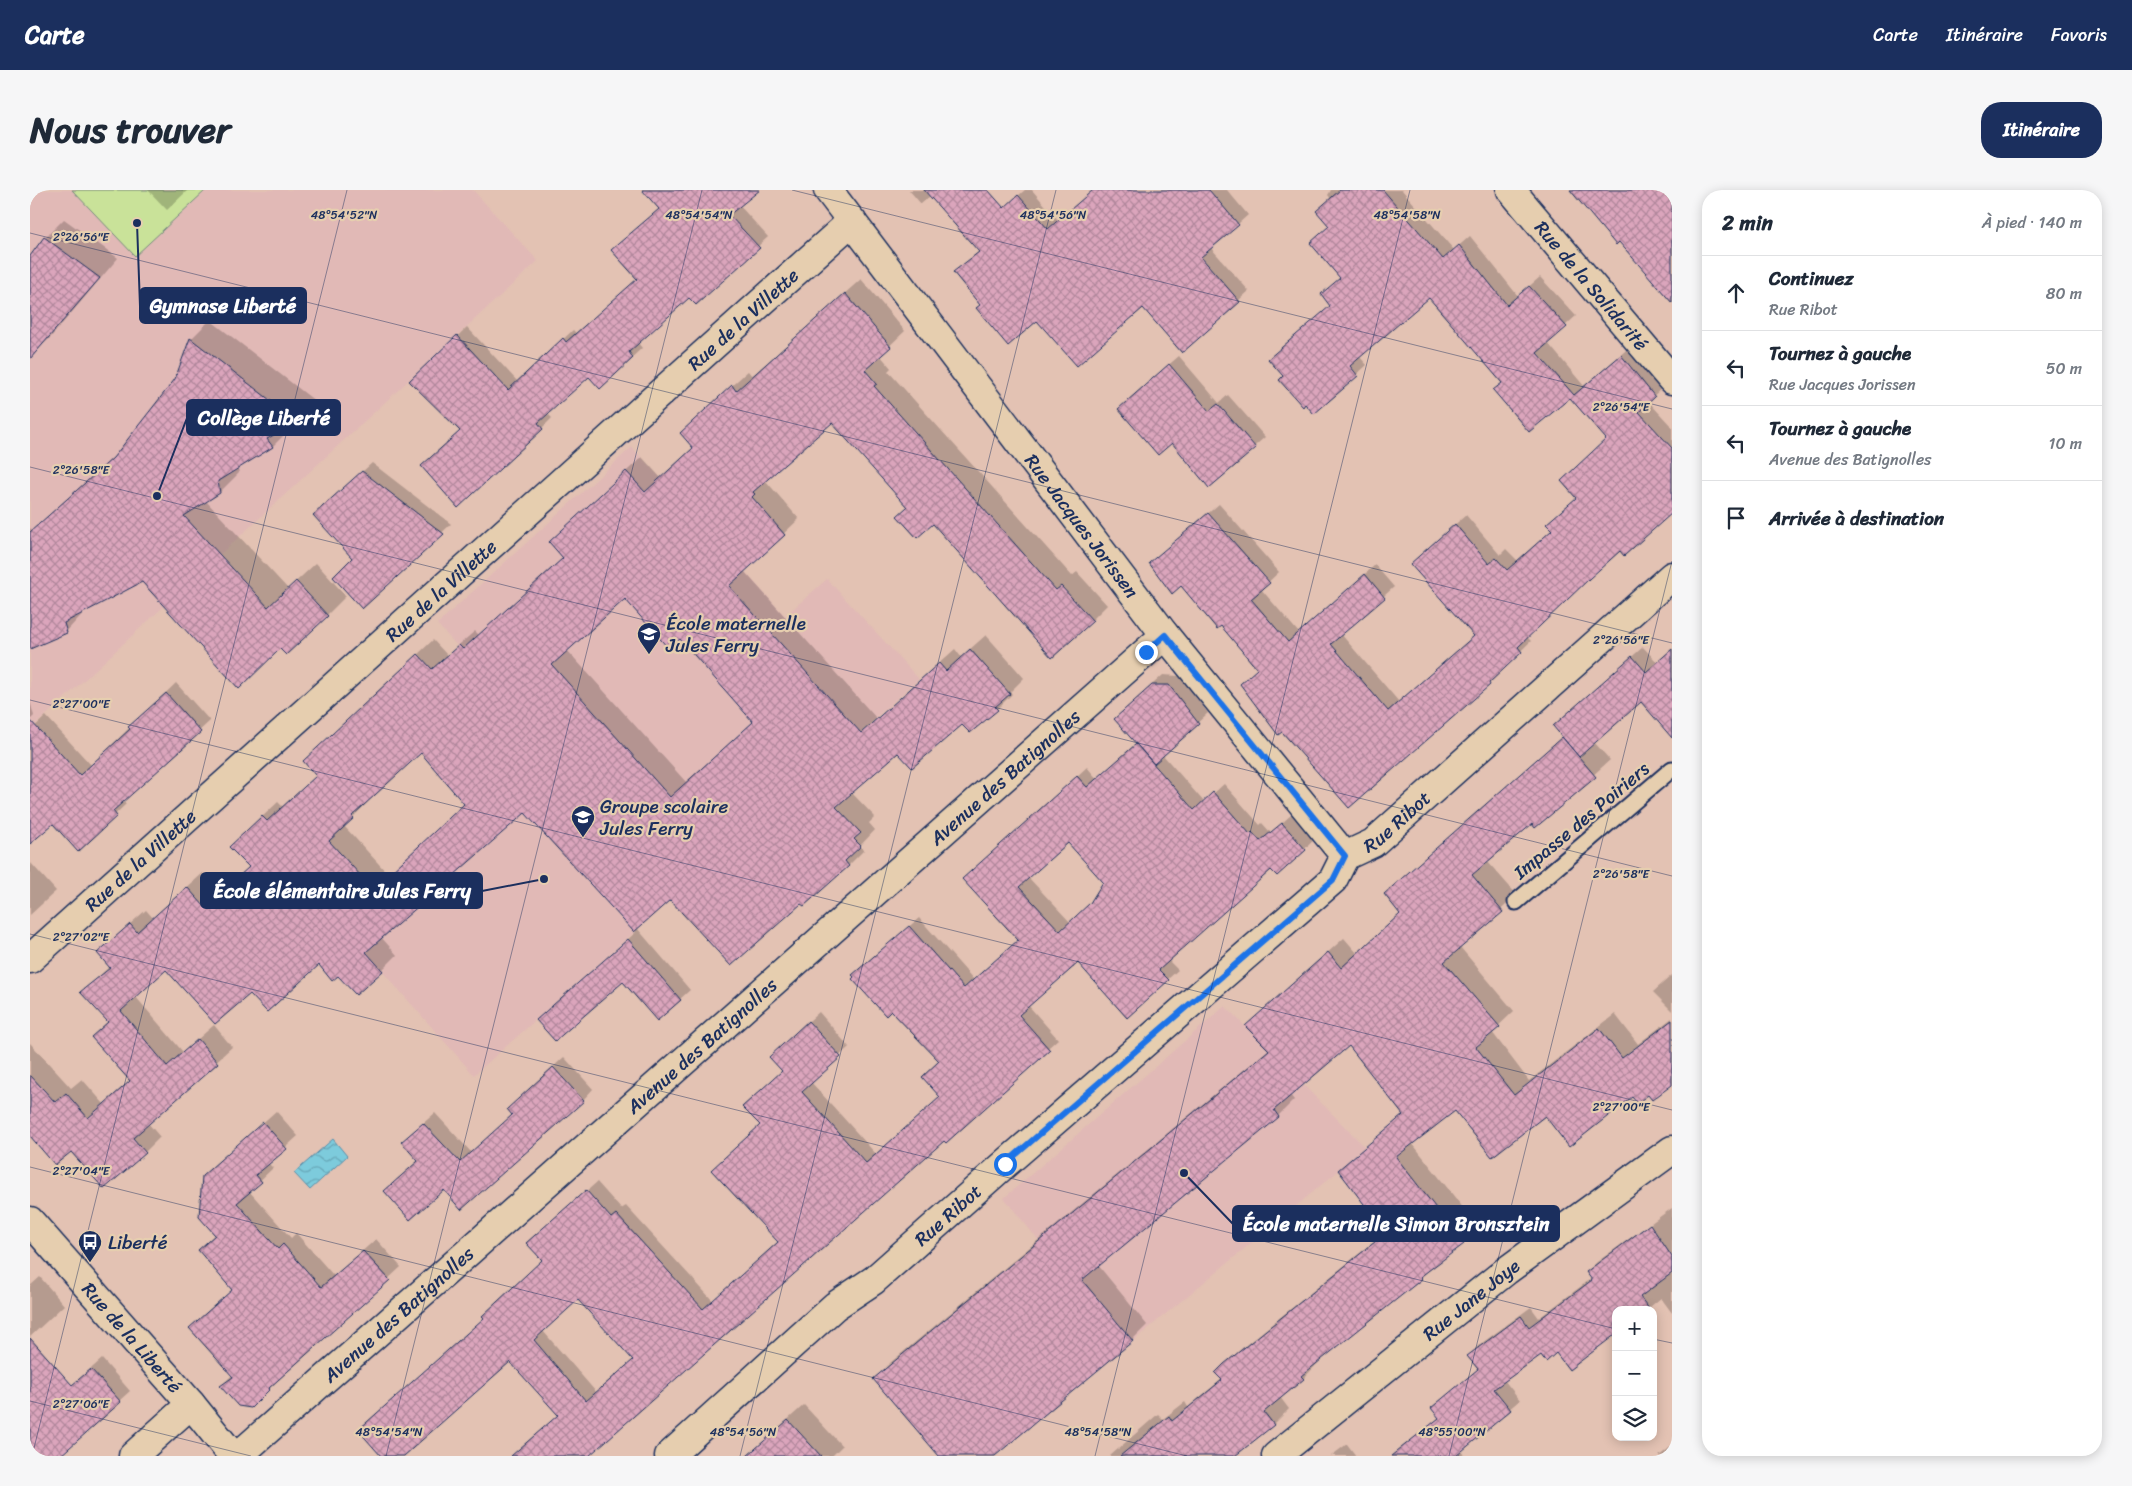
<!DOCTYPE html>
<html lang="fr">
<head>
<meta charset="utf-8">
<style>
	body { margin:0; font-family:Sriracha,sans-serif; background:#f6f6f7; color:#1f2937 }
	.controls { position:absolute; right:15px; bottom:15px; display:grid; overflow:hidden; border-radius:10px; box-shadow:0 2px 12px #0003 }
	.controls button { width:45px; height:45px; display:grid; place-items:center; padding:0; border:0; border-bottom:1px solid #e0e1e3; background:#fff; color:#1f2937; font:25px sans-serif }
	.stop { position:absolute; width:15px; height:15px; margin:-11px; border:4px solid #1a73e8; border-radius:50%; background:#fff }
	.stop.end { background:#1a73e8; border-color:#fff; box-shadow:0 1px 5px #0008 }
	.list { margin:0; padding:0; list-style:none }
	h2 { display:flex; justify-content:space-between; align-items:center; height:65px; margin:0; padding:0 20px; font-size:21px }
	h2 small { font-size:16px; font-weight:400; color:#747a83 }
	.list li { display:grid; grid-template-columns:32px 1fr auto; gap:15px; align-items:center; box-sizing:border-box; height:75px; padding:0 20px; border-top:1px solid #e0e1e3 }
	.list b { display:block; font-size:19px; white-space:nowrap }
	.list p { margin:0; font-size:16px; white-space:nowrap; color:#747a83 }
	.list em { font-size:16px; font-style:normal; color:#747a83 }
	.icon { flex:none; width:28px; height:28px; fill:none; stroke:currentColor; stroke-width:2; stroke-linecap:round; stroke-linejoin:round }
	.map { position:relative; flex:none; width:1642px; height:1266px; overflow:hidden; border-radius:20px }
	header { display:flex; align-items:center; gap:30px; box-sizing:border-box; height:70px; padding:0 25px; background:#1b2f5e; color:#fff }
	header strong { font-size:24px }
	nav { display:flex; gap:28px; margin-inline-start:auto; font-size:18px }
	.intro { display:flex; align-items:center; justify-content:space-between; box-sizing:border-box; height:120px; padding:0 30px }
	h1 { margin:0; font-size:35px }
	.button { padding:12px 22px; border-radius:20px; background:#1b2f5e; color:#fff; font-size:18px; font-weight:700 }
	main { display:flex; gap:30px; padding:0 30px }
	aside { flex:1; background:#fff; border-radius:20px; box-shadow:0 2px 12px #0003 }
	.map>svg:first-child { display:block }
	.built { fill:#e1b9b6 }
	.grass { fill:#c9e299; stroke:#72887c }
	.water { fill:url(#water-waves); stroke:#568daa }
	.shadow { fill:#0003; fill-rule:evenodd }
	.building { fill:url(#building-cross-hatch); stroke:#1b2f5e; fill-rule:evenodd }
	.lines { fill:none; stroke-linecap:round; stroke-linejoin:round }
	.lane-casing { stroke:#1b2f5e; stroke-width:19 }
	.street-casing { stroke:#1b2f5e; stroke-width:31 }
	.secondary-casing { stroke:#1b2f5e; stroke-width:31 }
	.lane { stroke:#e6ceaf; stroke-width:15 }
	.street { stroke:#e6ceaf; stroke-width:28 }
	.secondary { stroke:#e6ceaf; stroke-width:28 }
	.route { stroke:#1a73e8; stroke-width:6 }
	.ticks { fill:none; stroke:#1b2f5e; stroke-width:1; stroke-opacity:0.45 }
	.labels { text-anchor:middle; stroke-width:4.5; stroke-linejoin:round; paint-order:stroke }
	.street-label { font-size:19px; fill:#1b2f5e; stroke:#e6ceaf }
	.poi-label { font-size:19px; fill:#1b2f5e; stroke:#e6ceaf; text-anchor:start }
	.ticks-label { font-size:12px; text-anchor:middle; fill:#1b2f5e; stroke:#e6ceaf; stroke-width:4.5; stroke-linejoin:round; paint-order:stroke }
	.leader { fill:none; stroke:#1b2f5e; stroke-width:2 }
	.callout-dot { fill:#1b2f5e; stroke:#e6ceaf; stroke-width:2 }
	.callout { fill:#1b2f5e; stroke:#1b2f5e; stroke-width:2 }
	.callout-label { font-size:20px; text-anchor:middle; font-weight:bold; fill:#fff }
</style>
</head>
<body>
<header>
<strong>Carte</strong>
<nav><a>Carte</a><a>Itinéraire</a><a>Favoris</a></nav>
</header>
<div class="intro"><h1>Nous trouver</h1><a class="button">Itinéraire</a></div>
<main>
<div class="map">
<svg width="1642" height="1266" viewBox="0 0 1642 1266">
	<defs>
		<pattern id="water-waves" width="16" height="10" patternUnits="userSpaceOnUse" patternTransform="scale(1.25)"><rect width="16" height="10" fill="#7dcbdc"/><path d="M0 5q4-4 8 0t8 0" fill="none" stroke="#66a5b6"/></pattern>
		<pattern id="building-cross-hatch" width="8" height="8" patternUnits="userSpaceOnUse" patternTransform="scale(1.25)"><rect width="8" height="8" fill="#dba5bc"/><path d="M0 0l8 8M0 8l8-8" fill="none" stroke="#b1879c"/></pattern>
	</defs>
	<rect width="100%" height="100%" fill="#e3c2b3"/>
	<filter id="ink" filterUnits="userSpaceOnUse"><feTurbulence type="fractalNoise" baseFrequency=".02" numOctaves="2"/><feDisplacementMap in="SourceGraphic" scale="10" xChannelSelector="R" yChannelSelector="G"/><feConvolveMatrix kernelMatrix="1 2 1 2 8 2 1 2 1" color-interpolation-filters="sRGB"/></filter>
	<g filter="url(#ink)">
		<g class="built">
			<path d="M0 0H42L105 66 176 0H443L508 71 0 540Z"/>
			<path d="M602 257 755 426 797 389 889 489 444 885 307 730 509 545 407 434Z"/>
			<path d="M1195 816 1336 958 1103 1151 1052 1090 1045 1095 974 1008Z"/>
		</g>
		<path class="grass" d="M42 0H176L105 66Z"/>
		<path class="water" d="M303 949 317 966 280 1000 264 983Z"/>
		<g class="shadow">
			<path d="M118 0H158L137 20Z"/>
			<path d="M620 0H728L709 15 738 47 666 113 659 106 608 153 612 158 570 197 559 185 517 223 522 228 512 238 428 316 431 241 390 182 437 137 488 192 543 140 546 143 608 88 630 18Z"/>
			<path d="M879 0H907L891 14Z"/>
			<path d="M995 0H1002L1028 30 1063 0H1197L1218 25 1181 58 1219 101 1152 161 1113 117 1007 129 951 115 925 83 949 61 948 39Z"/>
			<path d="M1301 0H1372L1424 60 1440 46 1488 106 1510 87 1546 126 1517 152 1554 196 1601 156 1634 196 1618 211 1642 237V319L1590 359 1497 447 1501 451 1468 483 1469 484 1459 494 1319 616 1228 478 1131 364 1189 314 1249 382 1231 399 1269 443 1345 375 1364 397 1311 444 1369 512 1445 446 1391 364 1436 325 1470 365 1476 359 1488 371 1524 340 1547 307 1577 249 1540 206 1465 200 1473 192 1400 106 1329 166 1337 175 1284 223 1301 115 1311 87 1281 53 1300 35 1301 9 1298 5Z"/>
			<path d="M34 29 88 68 20 148 0 167V69L15 48Z"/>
			<path d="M831 89 875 141 850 165 861 178 858 181 1042 386 1047 382 1077 415 1062 430 878 316 802 231 738 287 736 291 769 329 714 381 847 529 925 459 931 467 956 445 994 488 980 502 982 504 967 519 940 542 932 533 868 561 821 602 845 627 839 633 845 640 830 656 834 660 819 675 774 715 771 712 640 708 607 738 660 800 650 809 593 790 518 820 606 742 495 622 351 747 367 765 352 780 308 784 290 773 220 802 136 778 105 806 153 862 184 835 202 857 118 933 130 947 115 962 41 960 0 944V853L41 898 52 889 74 914 101 890 63 847 78 831 52 802 80 776 84 748 116 720 123 728 173 683 190 703 220 676 216 642 248 612 253 617 287 585 290 556 403 450 417 465 445 441 449 445 534 368 536 337 612 267 631 288 664 257 666 228 718 181 722 186ZM595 408 650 447 724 531 656 592 537 460ZM391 561 436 614 359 685 314 636 338 612 337 610Z"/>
			<path d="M180 130 285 211 259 234 262 237 243 256 208 278 209 283 190 302 176 311 258 399 286 373 316 406 297 425 250 457 113 391 55 421 36 442 0 458V338L2 340 89 262 147 190 161 149Z"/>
			<path d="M1149 166 1189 213 1198 205 1235 247 1179 296 1142 251 1099 209Z"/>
			<path d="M342 273 421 334 332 418 324 368 293 317Z"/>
			<path d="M1613 457 1627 472 1642 459V546L1612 511 1564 552 1580 570 1506 636 1502 632 1457 671 1487 705 1430 757 1484 821 1462 842 1499 891 1585 824 1608 854 1642 828V893L1618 903 1515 924 1425 920 1382 953 1449 1038 1433 1053 1405 1074 1391 1088 1287 1172 1288 1173 1273 1189 1250 1207 1259 1219 1244 1234 1203 1266H1080L1128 1224 1133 1229 1155 1212 1158 1217 1192 1189 1187 1183 1211 1159 1356 1042 1310 980 1374 924 1319 854 1260 905 1264 910 1248 926 1068 1075 1117 1135 1102 1150 963 1266H911L845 1189 860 1173 1239 859 1232 821 1314 748 1327 763 1371 723 1355 704 1533 546 1534 526Z"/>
			<path d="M1133 485 1149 486 1178 523 1133 565 1174 612 1194 594 1230 635 1232 633 1241 643 1262 624 1285 649 1247 685 1241 678 1138 770 1148 780 1138 789 1048 771 998 815 1028 849 556 1266H493L529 1224 480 1171 372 1266H353L455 1127 514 1070 508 1044 567 992 591 1019 596 1016 683 1111 749 1052 731 935 753 880 750 857 789 822 819 857 781 892 846 964 912 906 910 871 833 776 889 728 944 790 990 749 944 680 1057 577 1067 589 1107 553 1095 519ZM1038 651 1075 692 1062 712 1040 732 998 687ZM548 1108 604 1169 566 1202 513 1141Z"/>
			<path d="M146 493 180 531 93 611 96 614 48 660 23 632 0 653V541L16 526 61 575Z"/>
			<path d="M0 511 4 526 0 530Z"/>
			<path d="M0 672 26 701 0 725Z"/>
			<path d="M1642 785V821L1623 802Z"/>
			<path d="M534 867 563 899 553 910 414 999 366 990 389 970 383 942 405 923 441 962 484 924 489 908Z"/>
			<path d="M246 921 268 946 238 973 243 978 219 1001 261 1048 266 1043 304 1086 346 1049 371 1077 239 1199 191 1196 202 1185 203 1099 169 1060 185 1044 173 986Z"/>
			<path d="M1642 1018V1123L1631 1108 1616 1120H1586L1526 1162 1511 1163 1474 1190 1490 1210 1430 1260 1435 1266H1361L1410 1227 1403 1218 1449 1178 1439 1166 1448 1156 1501 1117 1509 1128 1562 1088 1557 1082 1567 1072Z"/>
			<path d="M10 1087 34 1115 0 1147V1096Z"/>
			<path d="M72 1169 100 1201 28 1266H0V1233Z"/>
			<path d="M774 1215 812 1256 802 1266H717Z"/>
			<path d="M1317 1254 1326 1266H1301Z"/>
			<path d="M1642 1256V1266H1629Z"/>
		</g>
		<g class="building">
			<path d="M612 0H730L699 25 730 58 666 115 659 108 599 162 603 168 570 199 559 187 508 233 513 239 428 318 391 276 430 241 379 191 427 145 478 200 533 148 536 152 607 89 581 60 629 19Z"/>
			<path d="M894 0H958L974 18 988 5 1018 39 1063 0H1179L1209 35 1171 67 1210 112 1152 163 1113 118 1047 176 1007 131 978 156 946 118 950 115 923 82 949 62Z"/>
			<path d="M1310 0H1353L1413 69 1429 55 1477 115 1499 96 1537 137 1507 163 1544 205 1591 165 1625 207 1609 222 1642 258V323L1594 366 1590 361 1560 388 1488 457 1492 462 1459 493 1460 495 1319 618 1252 542 1248 545 1210 494 1227 479 1191 436 1187 439 1151 396 1142 404 1119 373 1178 323 1240 393 1221 409 1258 452 1335 384 1355 408 1301 454 1358 521 1444 446 1380 374 1425 334 1459 374 1466 368 1477 380 1522 340 1516 334 1546 308 1531 291 1576 249 1540 208 1499 242 1463 200 1472 193 1399 108 1320 176 1328 186 1284 224 1275 214 1273 217 1249 190 1253 186 1238 169 1300 116 1291 104 1310 88 1280 53 1299 36 1286 21Z"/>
			<path d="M1540 0H1642V113L1589 52 1586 55Z"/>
			<path d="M14 47 70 88 0 169V66Z"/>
			<path d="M815 103 861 157 835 180 847 194 844 196 1026 400 1031 396 1063 431 1022 468 903 334 887 348 867 326 877 317 802 233 723 302 725 304 722 307 755 345 699 396 831 543 909 473 916 481 940 459 980 504 965 517 968 520 940 543 932 535 882 578 868 563 806 617 831 643 824 649 831 656 815 671 819 676 774 716 771 714 701 776 640 710 604 742 495 623 336 762 353 781 326 805 308 786 302 791 289 775 237 822 220 804 185 834 136 780 91 821 137 876 168 849 188 873 103 948 116 963 74 999 41 962 25 975 0 946V885L25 912 36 903 58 928 100 891 61 847 78 832 50 802 80 778 67 763 100 734 107 742 157 697 175 717 219 677 199 657 232 626 237 631 286 586 273 571 388 464 402 479 429 455 433 459 533 368 519 352 596 281 615 302 663 258 650 243 702 195 706 201ZM595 409 639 459 650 449 723 532 640 607 522 475ZM391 563 434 614 343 699 299 651 324 628 322 626Z"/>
			<path d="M160 148 267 231 237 249 243 257 188 291 190 303 154 326 238 417 266 391 298 426 256 465 250 459 209 499 112 392 34 433 37 443 0 459V342L83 268 145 189Z"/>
			<path d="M1139 174 1179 221 1188 214 1226 258 1179 298 1142 253 1128 265 1088 219Z"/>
			<path d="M332 281 414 344 332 419 303 387 322 368 283 325Z"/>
			<path d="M1642 459V548L1611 512 1549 567 1523 536 1602 466 1616 482Z"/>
			<path d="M1122 495H1139L1169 534 1124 574 1084 529Z"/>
			<path d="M136 503 171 542 83 621 87 626 48 662 23 634 0 654V530L50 585 100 539 98 537Z"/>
			<path d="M1532 547 1566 587 1505 638 1502 634 1442 685 1473 722 1414 772 1470 837 1446 857 1484 905 1569 838 1592 868 1642 830V895L1622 910 1618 905 1607 913 1602 907 1539 957 1515 926 1462 967 1425 921 1366 967 1434 1054 1390 1087 1392 1089 1271 1186 1274 1189 1234 1222 1244 1235 1205 1266H1090L1139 1226 1142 1231 1192 1190 1185 1183 1194 1174 1356 1043 1308 980 1373 925 1319 856 1244 920 1249 927 1052 1090 1103 1151 965 1266H909L843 1189 1239 860 1215 836 1298 762 1311 778 1370 724 1354 704Z"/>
			<path d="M1106 554 1164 620 1183 602 1220 644 1222 642 1230 651 1252 633 1276 660 1247 686 1241 680 1129 780 1139 790 1097 828 1048 773 989 825 1020 860 916 953 914 951 559 1266H481L528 1225 480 1172 374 1266H351L328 1240 454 1128 452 1126 512 1070 496 1053 556 1000 581 1028 586 1024 673 1119 748 1052 681 980 730 935 712 917 752 881 739 867 778 831 811 867 772 902 836 973 910 907 892 887 909 871 861 821 856 826 822 789 824 787 822 785 879 736 934 798 988 750 932 689 1047 586 1057 597ZM1038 653 1073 692 1060 713 1030 741 989 697ZM548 1110 603 1170 556 1211 504 1150Z"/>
			<path d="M598 749 651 810 627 831 593 792 525 851 506 830Z"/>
			<path d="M523 877 554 911 431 1020 414 1000 380 1030 354 1001 388 971 371 952 393 933 430 972 482 925 477 919Z"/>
			<path d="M233 932 257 959 226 985 232 992 207 1013 248 1059 253 1054 291 1097 333 1061 360 1090 239 1198 240 1199 221 1218 208 1216 190 1196 203 1187 159 1138 202 1100 168 1060 185 1045 169 1027 172 986Z"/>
			<path d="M1620 1034 1642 1067V1083L1610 1107 1620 1120H1586V1144L1539 1180 1526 1163 1516 1172 1511 1165 1464 1199 1481 1220 1426 1266H1361L1409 1228 1401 1218 1448 1179 1437 1166 1491 1126 1499 1137 1562 1090 1556 1082Z"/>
			<path d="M0 1148 42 1195 61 1179 91 1212 30 1266H0Z"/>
			<path d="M758 1230 791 1266H717Z"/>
		</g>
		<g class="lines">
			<g class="lane-casing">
				<path id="lane" d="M1486 712 1642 579"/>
			</g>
			<g class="street-casing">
				<g id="street">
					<path id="s1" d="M798 0 1135 445 1315 666"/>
					<path id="s2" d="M1481 0 1642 190"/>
					<path id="s3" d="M0 769 822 31"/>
					<path d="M103 1266 161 1214"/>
					<path id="s4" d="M208 1266 1135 445"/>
					<path id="s5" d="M639 1266 805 1116 844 1090 975 974 1303 690 1315 666 1343 653 1642 386"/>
					<path id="s6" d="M1246 1266 1476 1081 1642 960"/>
				</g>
			</g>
			<g class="secondary-casing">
				<g id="secondary">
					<path id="s7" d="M0 1031 161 1214 203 1266"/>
				</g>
			</g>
			<use href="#lane" class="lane"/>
			<use href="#street" class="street"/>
			<use href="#secondary" class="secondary"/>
		</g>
	</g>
	<g class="lines" filter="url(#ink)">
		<path class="route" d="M975 974 1303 690 1315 666 1135 445 1116 462"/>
	</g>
	<path class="ticks" d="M762 0 1642 219M0 43 1642 453M0 277 1642 686M0 510 1642 920M0 744 1586 1139M0 977 1157 1266M1623 1149 1642 1153M0 1211 221 1266M2 1266 317 0M356 1266 672 0M710 1266 1026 0M1065 1266 1380 0M1419 1266 1642 371"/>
	<defs>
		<g id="school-pin" transform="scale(1.25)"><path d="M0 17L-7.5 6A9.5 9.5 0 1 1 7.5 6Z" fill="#1b2f5e" stroke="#e6ceaf"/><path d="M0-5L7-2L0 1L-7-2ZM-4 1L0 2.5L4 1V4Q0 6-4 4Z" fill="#fff"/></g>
		<g id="bus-pin" transform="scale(1.25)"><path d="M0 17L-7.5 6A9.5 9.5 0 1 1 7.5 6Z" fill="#1b2f5e" stroke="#e6ceaf"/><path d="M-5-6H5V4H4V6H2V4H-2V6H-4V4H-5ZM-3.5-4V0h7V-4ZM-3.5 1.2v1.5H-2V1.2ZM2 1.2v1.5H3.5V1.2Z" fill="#fff"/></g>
	</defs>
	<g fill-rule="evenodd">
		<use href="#school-pin" x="619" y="444"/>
		<use href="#school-pin" x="553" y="627"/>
		<use href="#bus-pin" x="60" y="1052"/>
	</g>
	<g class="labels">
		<g class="street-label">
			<text dy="7" stroke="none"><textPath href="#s2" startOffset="125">Rue de la Solidarité</textPath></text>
			<text dy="7" stroke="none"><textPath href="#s3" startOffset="958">Rue de la Villette</textPath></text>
			<text dy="7" stroke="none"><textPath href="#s1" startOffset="421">Rue Jacques Jorissen</textPath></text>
			<text dy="7" stroke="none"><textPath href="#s3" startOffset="552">Rue de la Villette</textPath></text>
			<text dy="7" stroke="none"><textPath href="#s4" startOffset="1024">Avenue des Batignolles</textPath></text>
			<text dy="7" stroke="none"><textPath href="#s5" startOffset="969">Rue Ribot</textPath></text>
			<text transform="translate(1551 630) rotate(-40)" y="7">Impasse des Poiriers</text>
			<text dy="7" stroke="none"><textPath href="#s3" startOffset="148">Rue de la Villette</textPath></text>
			<text dy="7" stroke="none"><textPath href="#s4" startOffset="619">Avenue des Batignolles</textPath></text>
			<text dy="7" stroke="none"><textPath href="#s5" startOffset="369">Rue Ribot</textPath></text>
			<text dy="7" stroke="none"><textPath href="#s6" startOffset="250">Rue Jane Joye</textPath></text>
			<text dy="7" stroke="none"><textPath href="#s4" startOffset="214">Avenue des Batignolles</textPath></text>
			<text dy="7" stroke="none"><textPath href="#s7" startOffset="155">Rue de la Liberté</textPath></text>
		</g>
		<g class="poi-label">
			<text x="636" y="440">École maternelle<tspan x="636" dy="22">Jules Ferry</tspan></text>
			<text x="570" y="623">Groupe scolaire<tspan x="570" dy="22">Jules Ferry</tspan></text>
			<text x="78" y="1059">Liberté</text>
		</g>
	</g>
	<g class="ticks-label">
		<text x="314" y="29">48°54'52"N</text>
		<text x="669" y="29">48°54'54"N</text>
		<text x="1023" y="29">48°54'56"N</text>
		<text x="1377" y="29">48°54'58"N</text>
		<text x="51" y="51">2°26'56"E</text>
		<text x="1591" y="221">2°26'54"E</text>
		<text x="51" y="284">2°26'58"E</text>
		<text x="1591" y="454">2°26'56"E</text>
		<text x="51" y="518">2°27'00"E</text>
		<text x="1591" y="688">2°26'58"E</text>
		<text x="51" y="751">2°27'02"E</text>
		<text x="1591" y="921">2°27'00"E</text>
		<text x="51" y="985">2°27'04"E</text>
		<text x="51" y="1218">2°27'06"E</text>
		<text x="359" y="1246">48°54'54"N</text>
		<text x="713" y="1246">48°54'56"N</text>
		<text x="1068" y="1246">48°54'58"N</text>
		<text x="1422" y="1246">48°55'00"N</text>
	</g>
	<path class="leader" d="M107 33L110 116M127 306L157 228M514 689L452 701M1154 983L1203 1034"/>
	<g class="callout-dot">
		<circle cx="107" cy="33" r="5"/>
		<circle cx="127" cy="306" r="5"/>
		<circle cx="514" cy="689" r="5"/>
		<circle cx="1154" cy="983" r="5"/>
	</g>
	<g class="callout">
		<rect x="110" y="98" width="166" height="35" rx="5"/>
		<rect x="157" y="210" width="153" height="35" rx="5"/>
		<rect x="171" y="683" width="281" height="35" rx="5"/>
		<rect x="1203" y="1016" width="326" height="35" rx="5"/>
	</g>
	<g class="callout-label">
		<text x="193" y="123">Gymnase Liberté</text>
		<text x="234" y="235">Collège Liberté</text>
		<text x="312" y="708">École élémentaire Jules Ferry</text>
		<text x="1366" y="1041">École maternelle Simon Bronsztein</text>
	</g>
</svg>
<div class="controls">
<button>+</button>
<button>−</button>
<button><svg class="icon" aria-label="layers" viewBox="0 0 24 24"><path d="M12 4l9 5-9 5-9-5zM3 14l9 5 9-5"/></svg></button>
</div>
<div class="stop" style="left:975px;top:974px"></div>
<div class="stop end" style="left:1116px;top:462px"></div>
</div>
<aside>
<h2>2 min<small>À pied · 140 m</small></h2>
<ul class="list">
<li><svg class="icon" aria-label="ahead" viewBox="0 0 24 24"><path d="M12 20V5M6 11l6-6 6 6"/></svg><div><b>Continuez</b><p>Rue Ribot</p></div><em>80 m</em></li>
<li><svg class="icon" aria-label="left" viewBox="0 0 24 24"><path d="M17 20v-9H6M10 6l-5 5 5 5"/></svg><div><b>Tournez à gauche</b><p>Rue Jacques Jorissen</p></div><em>50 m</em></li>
<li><svg class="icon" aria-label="left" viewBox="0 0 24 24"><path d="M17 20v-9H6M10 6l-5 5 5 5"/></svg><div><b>Tournez à gauche</b><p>Avenue des Batignolles</p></div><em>10 m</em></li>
<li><svg class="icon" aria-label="arrive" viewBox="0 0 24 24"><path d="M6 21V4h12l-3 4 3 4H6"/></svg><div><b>Arrivée à destination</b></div></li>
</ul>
</aside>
</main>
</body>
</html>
